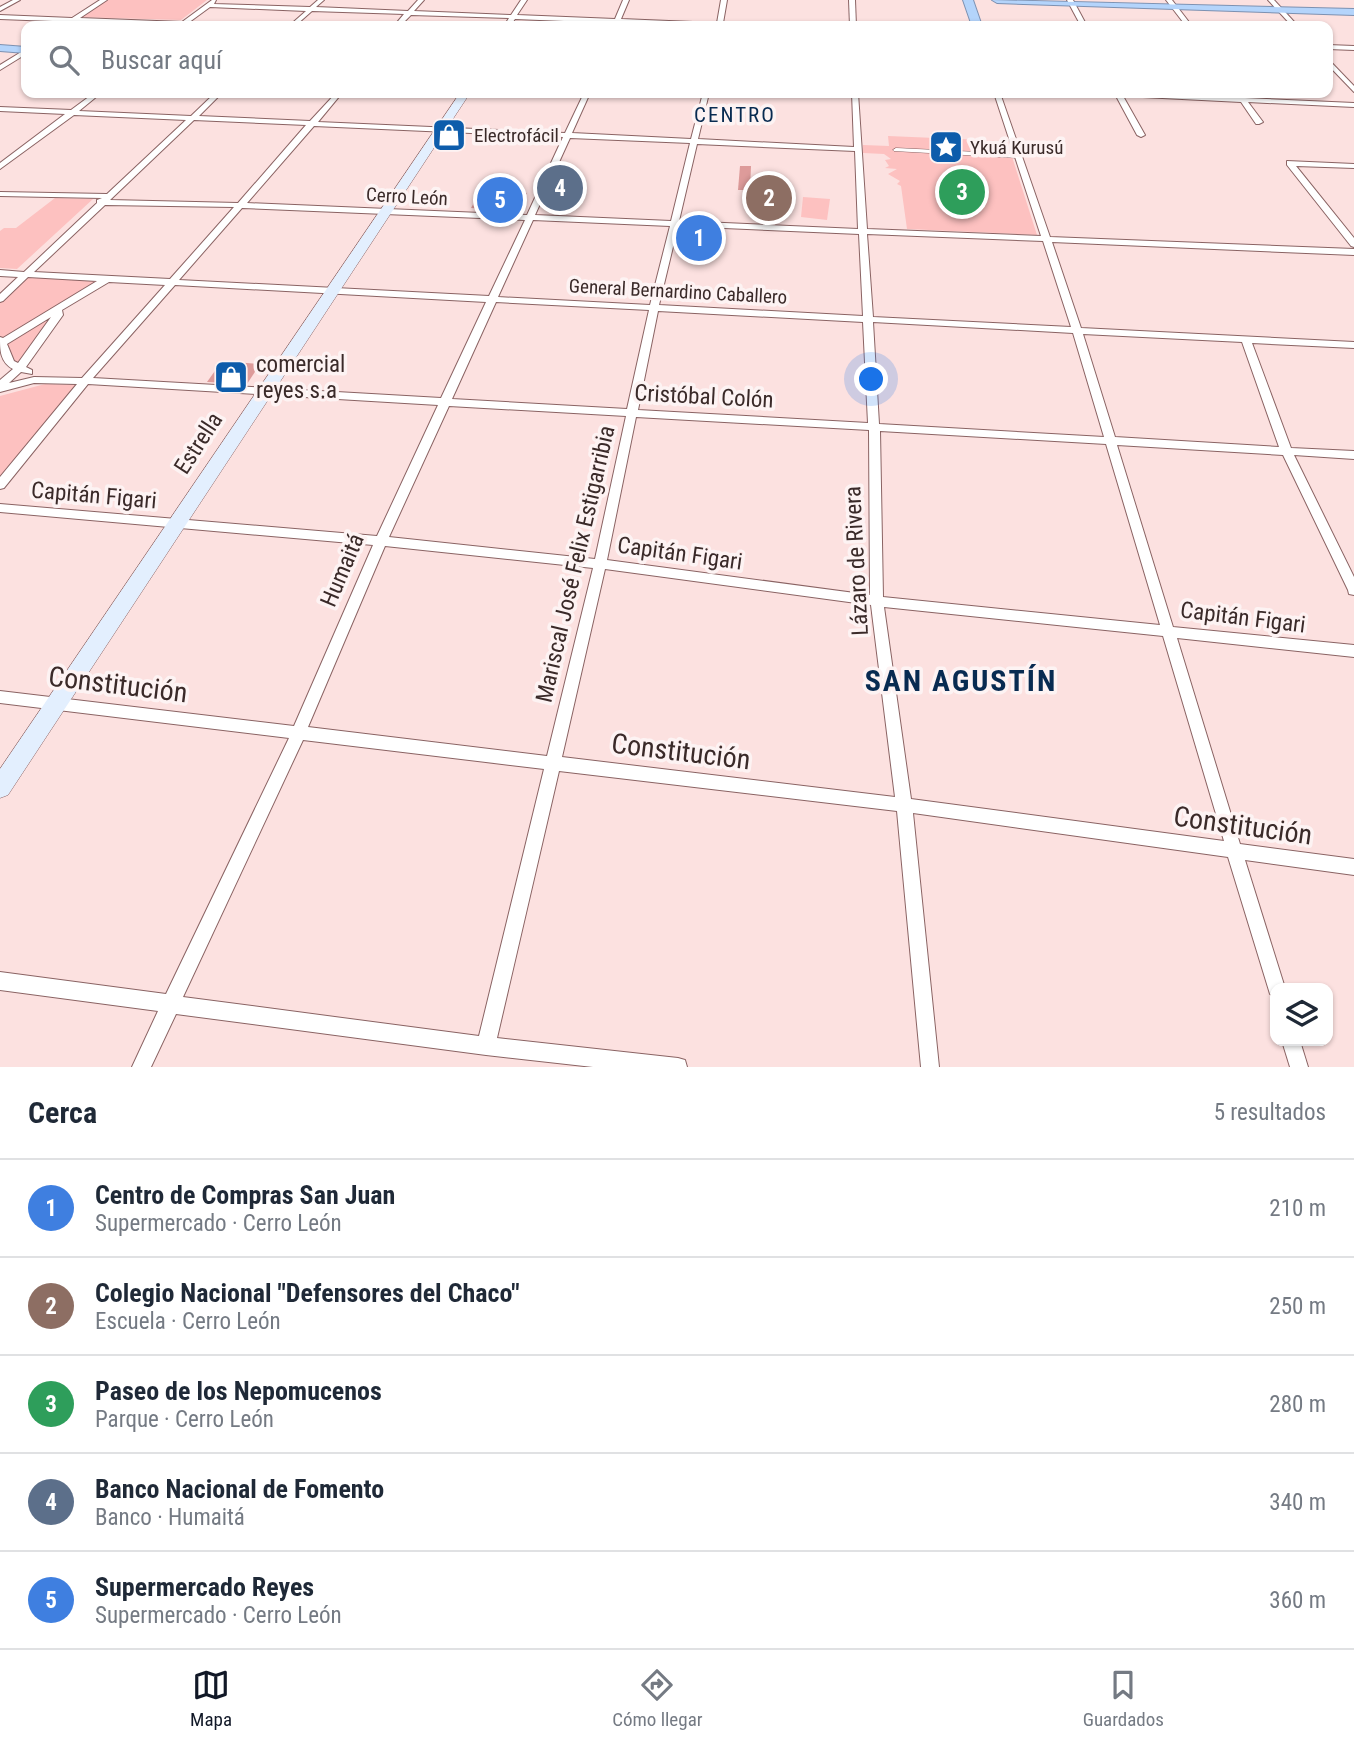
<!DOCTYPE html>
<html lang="es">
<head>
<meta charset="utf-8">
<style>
	body { margin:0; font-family:"Roboto Condensed",sans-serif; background:#f6f6f7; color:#1f2937 }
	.controls { position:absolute; right:21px; bottom:21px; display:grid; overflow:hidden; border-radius:14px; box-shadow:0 2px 5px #0004 }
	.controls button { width:63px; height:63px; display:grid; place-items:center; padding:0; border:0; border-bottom:2px solid #e0e1e3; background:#fff; color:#1f2937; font:35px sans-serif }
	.you { position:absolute; left:872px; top:380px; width:24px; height:24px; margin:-18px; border:5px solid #fff; border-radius:50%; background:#1a73e8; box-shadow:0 0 0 10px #1a73e833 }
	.badge { display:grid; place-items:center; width:46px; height:46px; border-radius:50%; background:#111827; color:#fff; font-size:23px; font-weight:700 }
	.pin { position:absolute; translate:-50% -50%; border:4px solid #fff; box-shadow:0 2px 7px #0006 }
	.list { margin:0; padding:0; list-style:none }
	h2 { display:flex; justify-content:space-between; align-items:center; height:91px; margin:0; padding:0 28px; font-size:30px }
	h2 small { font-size:23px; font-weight:400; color:#747a83 }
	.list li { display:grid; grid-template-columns:46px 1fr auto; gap:21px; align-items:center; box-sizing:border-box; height:98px; padding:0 28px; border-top:2px solid #e0e1e3 }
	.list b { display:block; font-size:26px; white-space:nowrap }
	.list p { margin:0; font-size:23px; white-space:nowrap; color:#747a83 }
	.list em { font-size:23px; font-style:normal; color:#747a83 }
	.icon { flex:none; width:38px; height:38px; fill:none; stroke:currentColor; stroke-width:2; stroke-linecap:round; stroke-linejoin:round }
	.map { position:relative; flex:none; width:1354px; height:1067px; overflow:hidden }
	.search { position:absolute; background:#fff; box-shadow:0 2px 5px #0004; left:21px; right:21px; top:21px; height:77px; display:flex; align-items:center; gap:18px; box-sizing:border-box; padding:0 24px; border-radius:14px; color:#747a83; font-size:26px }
	.sheet { height:581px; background:#fff }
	nav { display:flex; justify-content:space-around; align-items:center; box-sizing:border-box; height:98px; border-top:2px solid #e0e1e3; background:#fff; font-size:19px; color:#747a83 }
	nav a { display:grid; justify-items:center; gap:4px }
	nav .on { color:#111827 }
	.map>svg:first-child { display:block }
	.green { fill:#fdc1c0 }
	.building { fill:#dd9b9a }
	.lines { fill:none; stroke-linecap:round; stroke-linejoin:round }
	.pedestrian-casing { stroke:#8a6363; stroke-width:1 }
	.minor-casing { stroke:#8a6363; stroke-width:2 }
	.secondary-casing { stroke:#8a6363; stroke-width:1 }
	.trunk-casing { stroke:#7d91b1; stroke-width:2 }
	.pedestrian { fill:#fff; fill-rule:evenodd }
	.minor { fill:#fff; fill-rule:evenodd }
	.secondary { fill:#e3effe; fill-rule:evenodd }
	.trunk { fill:#b4d4fb; fill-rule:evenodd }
	.labels { text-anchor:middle; stroke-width:7; stroke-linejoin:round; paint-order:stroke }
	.far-poi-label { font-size:19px; fill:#3a2a29; stroke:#fdf3f3; text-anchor:start }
	.far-street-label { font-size:19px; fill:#3a2a29; stroke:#fdf3f3 }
	.far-quarter-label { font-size:21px; letter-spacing:2px; fill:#082b51; stroke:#fdf3f3 }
	.poi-label { font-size:23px; fill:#3a2a29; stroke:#fdf3f3; text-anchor:start }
	.street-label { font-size:23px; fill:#3a2a29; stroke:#fdf3f3 }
	.near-street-label { font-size:28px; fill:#3a2a29; stroke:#fdf3f3 }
	.district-label { font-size:30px; font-weight:bold; letter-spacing:2px; fill:#082b51; stroke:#fdf3f3 }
</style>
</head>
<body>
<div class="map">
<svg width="1354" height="1067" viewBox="0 0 1354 1067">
	<rect width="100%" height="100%" fill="#fce1e0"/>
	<g class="green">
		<path d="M101 0H207L181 20 75 17Z"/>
		<path d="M888 136 1007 141 1037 235 907 229 901 186 897 184 900 181 888 174 897 169 885 168 889 166 885 160 891 159 884 154 863 153V145L889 146Z"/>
		<path d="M803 197 830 199 827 220 801 217Z"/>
		<path d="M55 198 93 199 17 269 0 268V231L4 228H16Z"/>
		<path d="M26 274 108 278 57 309 24 364 10 363 0 340V299Z"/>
		<path d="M45 384 77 385 0 479V396Z"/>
	</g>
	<g class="building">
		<path d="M740 166H751L750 190H738Z"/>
		<path d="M481 190 527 193 519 210 471 208Z"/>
		<path d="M682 229 719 230 717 249 677 248Z"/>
		<path d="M222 361 260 364 247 384 207 382Z"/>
	</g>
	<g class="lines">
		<g class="pedestrian-casing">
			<path id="pedestrian" d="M896 148 1019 154 1022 156 1019 158 894 151 893 150Z"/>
		</g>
		<g class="minor-casing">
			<g id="minor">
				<path d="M13 0H20L0 11V7Z"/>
				<path d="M100 0H107L80 18 182 22 212 0H216L214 4 310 7 318 0H324L316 7 408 11 418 0H424L414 11 511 15 521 0H527L517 15 615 19 623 0H629L621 19 717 23 721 0H727L723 23 751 26 619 23 618 26H612L613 23 515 19 510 26H504L509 18 411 15 400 26H394L404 14 312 11 295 26H289L306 11 210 7 184 26 0 19V15L72 18Z"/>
				<path d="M849 0H855L856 26H850Z"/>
				<path d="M1067 0H1073L1087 26H1081Z"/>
				<path d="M1166 0H1172L1192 26H1186Z"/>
				<path d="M1268 0H1274L1298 26H1292Z"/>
				<path d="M1328 45 1354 46V50L1328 49Z"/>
				<path d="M26 49V54L0 70V65Z"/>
				<path d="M1328 59 1354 86V92L1328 65Z"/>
				<path d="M94 93H101L79 111 191 116 215 93H222L199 116 310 121 336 93H342L318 122 565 133 584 93H590L572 133 691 139 703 93H709L698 139 854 147 852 93H858L867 229 1041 236 994 93H1000L1050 237 1354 249V255L1052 242 1081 328 1354 342V348L1252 343 1291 448 1354 451V459L1294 455 1354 577V595L1349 594 1348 590 1283 455 1117 445 1173 627 1354 645V657L1177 638 1240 844 1354 859V875L1245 860 1285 988H1275V997L1270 994 1228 857 913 813 939 1067H921L897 811 559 771 497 1038 678 1058 685 1060 687 1067H593L486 1055 176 1014 151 1067H132L158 1011 0 990V972L166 994 289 738 0 703V691L294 726 373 545 0 512V504L377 536 438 405 88 384 4 488 0 489V477L77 384 34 383 0 392V380L13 369C0 362 0 350 0 337L3 338 97 281 28 277 3 301 0 302V294L18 277 0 276V270L24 272 97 203V200L102 198 0 196V192L107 194 186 120 74 115 0 169V163L65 114 0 111V107L71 110ZM194 120 306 125 238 203 110 200ZM314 126 563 137 527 215 247 203ZM570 138 690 143 671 221 535 215ZM697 144 855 151 858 229 679 221ZM105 205 234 207 170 279 34 272ZM242 208 525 220 489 296 179 280ZM533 220 670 226 650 305 498 297ZM678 226 859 234 863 316 659 305ZM867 234 1043 241 1071 327 873 317ZM109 282 165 285 82 378 34 377 9 383 21 372 32 374V370L26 367 63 315 62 310ZM175 285 486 302 441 398 93 378ZM496 302 649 310 627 409 452 399ZM658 311 863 322 868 423 638 410ZM51 317 18 363 14 361 7 344ZM873 322 1073 333 1104 437 879 424ZM1083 334 1242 342 1279 447 1115 437ZM449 406 626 416 595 559 389 537ZM636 417 869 430 870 595 607 560ZM880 431 1106 444 1160 625 883 597ZM385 546 593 568 547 756 308 727ZM605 569 871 605 895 797 562 757ZM884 607 1163 636 1224 841 911 799ZM303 740 544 769 479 1036 183 997Z"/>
				<path d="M1090 93 1238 98 1237 96 1240 94 1245 98 1354 103V107L1248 102 1263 122 1259 124H1256L1241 102 1123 96 1145 135 1141 137 1137 135 1116 96 1093 95Z"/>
				<path d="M1287 161 1354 164V168L1296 166 1354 238V247L1351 246 1287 165Z"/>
				<path d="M1282 1041H1300L1308 1067H1290Z"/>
			</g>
		</g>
		<g class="secondary-casing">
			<path id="secondary" d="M460 93H470L8 795 0 798V769Z"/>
		</g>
		<g class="trunk-casing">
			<g id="trunk">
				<path d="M963 0H973L982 26H972Z"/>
				<path d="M992 0 1354 9V15L997 3Z"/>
				<path d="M0 45 26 47V53L0 51Z"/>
			</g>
		</g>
		<use href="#pedestrian" class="pedestrian"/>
		<use href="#minor" class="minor"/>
		<use href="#secondary" class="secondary"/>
		<use href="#trunk" class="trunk"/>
	</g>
	<defs>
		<g id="shop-square" transform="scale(1.75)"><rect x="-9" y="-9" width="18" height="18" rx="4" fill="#0d5cab" stroke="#fdf3f3"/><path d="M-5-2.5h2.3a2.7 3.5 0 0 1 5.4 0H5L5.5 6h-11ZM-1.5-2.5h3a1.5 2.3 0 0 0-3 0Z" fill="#fff"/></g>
		<g id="sight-square" transform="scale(1.75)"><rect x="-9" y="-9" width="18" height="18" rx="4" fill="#0d5cab" stroke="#fdf3f3"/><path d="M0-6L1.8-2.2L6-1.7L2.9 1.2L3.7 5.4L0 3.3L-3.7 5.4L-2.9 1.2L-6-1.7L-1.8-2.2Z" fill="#fff"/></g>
	</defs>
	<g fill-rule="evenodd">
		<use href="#shop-square" x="449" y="135"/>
		<use href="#sight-square" x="946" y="147"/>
		<use href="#shop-square" x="231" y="377"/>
	</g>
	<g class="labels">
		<g class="far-poi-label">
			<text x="474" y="142">Electrofácil</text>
			<text x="970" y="154">Ykuá Kurusú</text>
		</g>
		<g class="far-street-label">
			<text transform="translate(407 196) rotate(3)" y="7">Cerro León</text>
			<text transform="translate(678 291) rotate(3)" y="7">General Bernardino Caballero</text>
		</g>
		<g class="far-quarter-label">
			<text x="735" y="122">CENTRO</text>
		</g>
		<g class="poi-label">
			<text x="256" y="372">comercial<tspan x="256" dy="26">reyes s.a</tspan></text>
		</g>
		<g class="street-label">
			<text transform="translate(704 396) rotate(3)" y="8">Cristóbal Colón</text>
			<text transform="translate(198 443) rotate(-57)" y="8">Estrella</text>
			<text transform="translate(94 495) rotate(5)" y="8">Capitán Figari</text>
			<text transform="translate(680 553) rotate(8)" y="8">Capitán Figari</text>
			<text transform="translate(856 561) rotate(-93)" y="8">Lázaro de Rivera</text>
			<text transform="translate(575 564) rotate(-77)" y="8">Mariscal José Felix Estigarribia</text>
			<text transform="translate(342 570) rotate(-67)" y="8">Humaitá</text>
			<text transform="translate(1243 617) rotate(7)" y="8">Capitán Figari</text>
		</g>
		<g class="near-street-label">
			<text transform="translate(118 684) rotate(7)" y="10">Constitución</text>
			<text transform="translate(681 751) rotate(7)" y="10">Constitución</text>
			<text transform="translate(1243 825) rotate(8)" y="10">Constitución</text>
		</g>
		<g class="district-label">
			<text x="961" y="691">SAN AGUSTÍN</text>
		</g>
	</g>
</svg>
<div class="controls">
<button><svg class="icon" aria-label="layers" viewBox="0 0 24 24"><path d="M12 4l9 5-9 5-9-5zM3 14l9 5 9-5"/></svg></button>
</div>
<div class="you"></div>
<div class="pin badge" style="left:699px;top:238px;background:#3f7fe0">1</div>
<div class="pin badge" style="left:769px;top:198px;background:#8d6e63">2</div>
<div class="pin badge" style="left:962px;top:192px;background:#2e9e5b">3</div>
<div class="pin badge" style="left:560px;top:188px;background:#5c6f8a">4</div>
<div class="pin badge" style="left:500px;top:200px;background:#3f7fe0">5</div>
<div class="search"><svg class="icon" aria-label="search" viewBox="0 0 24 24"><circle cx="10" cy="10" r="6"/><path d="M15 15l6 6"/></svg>Buscar aquí</div>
</div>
<section class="sheet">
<h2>Cerca<small>5 resultados</small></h2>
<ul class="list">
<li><span class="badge" style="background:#3f7fe0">1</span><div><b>Centro de Compras San Juan</b><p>Supermercado · Cerro León</p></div><em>210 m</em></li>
<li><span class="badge" style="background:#8d6e63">2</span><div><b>Colegio Nacional &quot;Defensores del Chaco&quot;</b><p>Escuela · Cerro León</p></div><em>250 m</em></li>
<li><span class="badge" style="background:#2e9e5b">3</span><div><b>Paseo de los Nepomucenos</b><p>Parque · Cerro León</p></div><em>280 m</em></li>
<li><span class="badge" style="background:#5c6f8a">4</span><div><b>Banco Nacional de Fomento</b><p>Banco · Humaitá</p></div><em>340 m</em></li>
<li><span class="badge" style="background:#3f7fe0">5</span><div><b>Supermercado Reyes</b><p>Supermercado · Cerro León</p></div><em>360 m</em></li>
</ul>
</section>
<nav>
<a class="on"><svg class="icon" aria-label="map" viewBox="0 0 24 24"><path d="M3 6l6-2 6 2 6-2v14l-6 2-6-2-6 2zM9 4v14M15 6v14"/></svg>Mapa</a>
<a><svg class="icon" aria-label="directions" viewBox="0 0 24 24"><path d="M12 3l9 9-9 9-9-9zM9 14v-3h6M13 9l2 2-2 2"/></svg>Cómo llegar</a>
<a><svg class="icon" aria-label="saved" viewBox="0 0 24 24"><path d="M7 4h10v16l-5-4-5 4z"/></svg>Guardados</a>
</nav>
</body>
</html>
